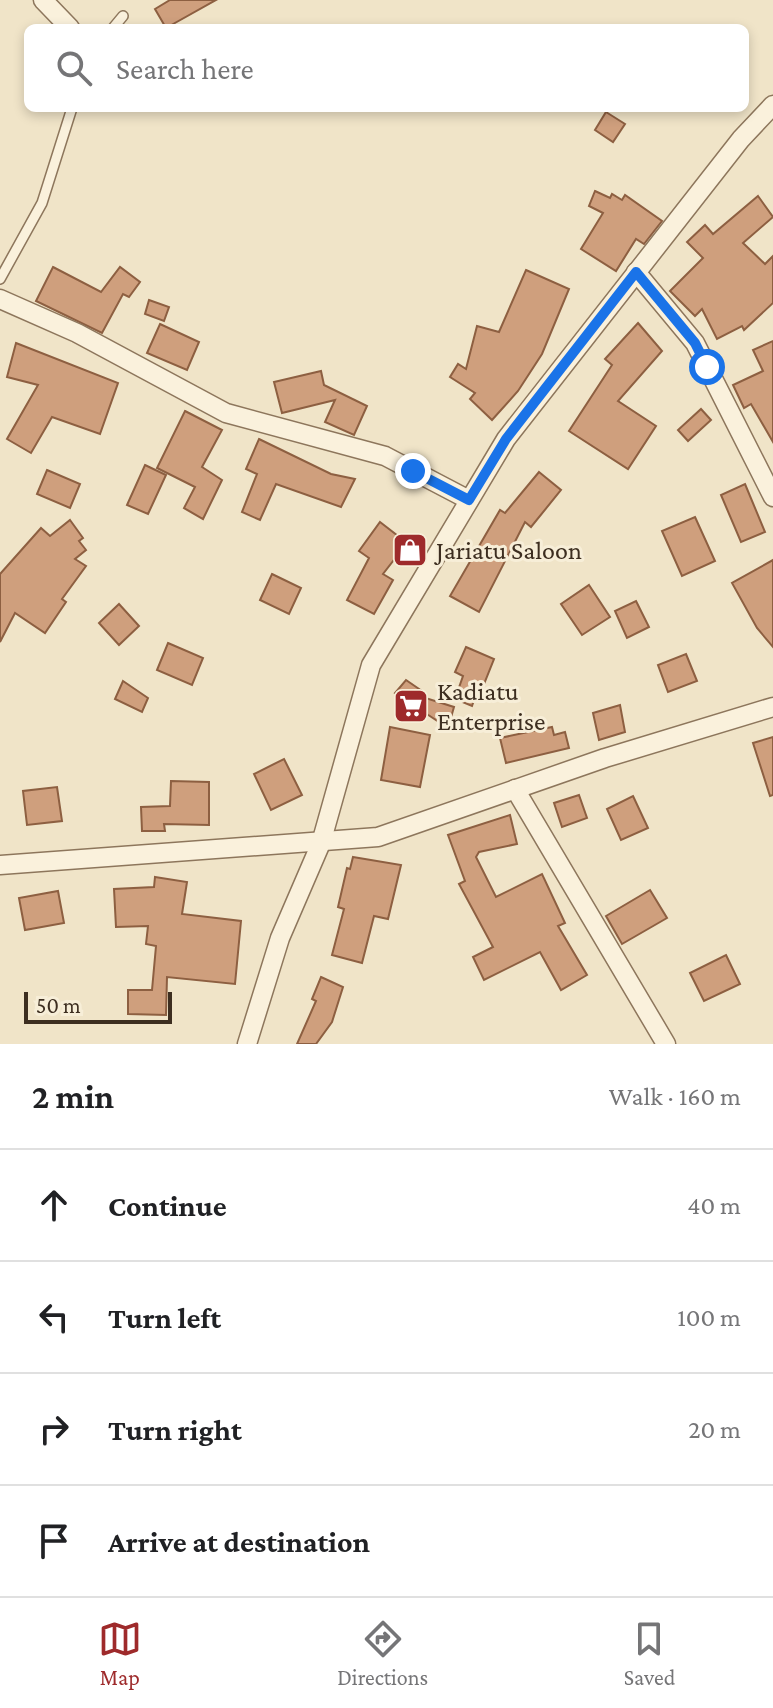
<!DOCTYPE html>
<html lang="en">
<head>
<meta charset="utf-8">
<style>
	body { margin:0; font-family:"Crimson Pro",serif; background:#f6f6f6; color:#202124 }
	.scale { position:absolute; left:24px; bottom:20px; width:148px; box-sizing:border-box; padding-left:8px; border:4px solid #3d2e20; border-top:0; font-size:22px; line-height:28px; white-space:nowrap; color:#3d2e20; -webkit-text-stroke:6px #f7eed8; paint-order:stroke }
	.stop { position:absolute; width:24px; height:24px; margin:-18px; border:6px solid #1a73e8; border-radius:50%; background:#fff }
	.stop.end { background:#1a73e8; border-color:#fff; box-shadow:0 2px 8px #0008 }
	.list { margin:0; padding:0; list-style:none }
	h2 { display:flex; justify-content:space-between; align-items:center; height:104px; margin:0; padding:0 32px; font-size:34px }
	h2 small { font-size:26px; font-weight:400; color:#757577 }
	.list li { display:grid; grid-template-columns:52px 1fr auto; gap:24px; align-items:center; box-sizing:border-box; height:112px; padding:0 32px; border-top:2px solid #e0e0e0 }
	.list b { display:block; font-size:30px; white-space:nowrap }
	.list em { font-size:26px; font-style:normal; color:#757577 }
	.icon { flex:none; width:44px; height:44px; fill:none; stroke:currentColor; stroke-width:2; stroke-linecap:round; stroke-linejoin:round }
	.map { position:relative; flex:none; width:773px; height:1044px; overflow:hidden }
	.search { position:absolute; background:#fff; box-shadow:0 4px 12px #0003; left:24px; right:24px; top:24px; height:88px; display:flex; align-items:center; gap:20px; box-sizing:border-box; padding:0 28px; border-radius:12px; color:#757577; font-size:30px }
	.sheet { height:552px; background:#fff }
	nav { display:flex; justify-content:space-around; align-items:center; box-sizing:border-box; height:112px; border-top:2px solid #e0e0e0; background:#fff; font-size:22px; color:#757577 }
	nav a { display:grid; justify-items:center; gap:4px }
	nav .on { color:#9e2a2b }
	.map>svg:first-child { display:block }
	.building { fill:#cf9f7d; stroke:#8d5f41; stroke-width:2 }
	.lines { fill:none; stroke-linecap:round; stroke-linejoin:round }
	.service-casing { stroke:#8d765c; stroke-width:12 }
	.minor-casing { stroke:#8d765c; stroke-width:21 }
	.service { stroke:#faf1dc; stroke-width:9 }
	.minor { stroke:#faf1dc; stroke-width:18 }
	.route { stroke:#1a73e8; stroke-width:10 }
	.labels { text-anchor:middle; stroke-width:6; stroke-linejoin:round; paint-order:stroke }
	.poi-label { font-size:26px; fill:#3d2e20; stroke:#f7eed8; text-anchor:start }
</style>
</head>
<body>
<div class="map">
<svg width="773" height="1044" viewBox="0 0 773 1044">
	<rect width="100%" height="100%" fill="#f0e4c8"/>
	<g class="building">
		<path d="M170 0H216L166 28 155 9Z"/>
		<path d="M606 112 625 124 613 142 595 130Z"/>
		<path d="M595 191 610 198 612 194 622 200 625 195 662 221 644 244 636 239 616 271 581 249 603 213 589 206Z"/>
		<path d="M758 196 773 217 743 243 765 264 773 256V303L744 330 742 326 717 339 702 309 695 316 670 291 703 258 687 242 705 225 713 234Z"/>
		<path d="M53 267 101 292 120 267 140 282 129 297 123 294 102 333 36 301Z"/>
		<path d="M526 270 569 289 542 354 518 391 492 420 470 399 475 393 450 377 458 364 466 369 477 326 499 332Z"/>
		<path d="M149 300 169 307 164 321 145 314Z"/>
		<path d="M638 323 662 351 618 401 656 426 628 469 569 431 612 365 605 359Z"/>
		<path d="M160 324 199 342 187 370 147 353Z"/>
		<path d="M773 341V442L751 404 744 408 733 385 763 371 753 350Z"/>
		<path d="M16 343 118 383 100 434 52 417 31 453 7 439 38 385 7 377Z"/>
		<path d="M321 371 324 385 367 406 354 435 325 422 335 400 282 413 274 382Z"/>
		<path d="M701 409 711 420 688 441 678 430Z"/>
		<path d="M185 411 222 430 202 467 222 480 203 519 184 508 195 487 157 468Z"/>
		<path d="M259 439 331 474 355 479 341 507 276 484 260 520 242 512 257 474 246 469Z"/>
		<path d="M145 465 166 475 148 514 127 505Z"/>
		<path d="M47 470 80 484 70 508 37 494Z"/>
		<path d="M539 472 561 490 531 527 525 522 479 612 450 596 500 510 505 513Z"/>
		<path d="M745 484 765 532 741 542 721 495Z"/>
		<path d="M695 517 715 561 682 576 662 531Z"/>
		<path d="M70 520 83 538 79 541 86 550 75 559 86 566 62 599 66 602 45 633 15 613 0 642V574L41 528 50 536Z"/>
		<path d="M380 522 407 543 383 574 393 580 374 614 347 600 369 558 359 551Z"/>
		<path d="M773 560V647L757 628 732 583Z"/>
		<path d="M272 574 301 588 289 614 260 600Z"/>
		<path d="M589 585 610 617 582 635 561 604Z"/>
		<path d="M636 601 649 627 627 638 615 611Z"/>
		<path d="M119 604 139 626 119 645 99 623Z"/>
		<path d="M168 643 203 658 192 685 157 670Z"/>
		<path d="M466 647 494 659 484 684 480 683 472 706 455 699 463 676 455 672Z"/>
		<path d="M686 654 697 681 668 692 658 665Z"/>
		<path d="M406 680 422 691 419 696 454 707 448 728 395 693Z"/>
		<path d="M123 681 148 698 142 712 115 699Z"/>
		<path d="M620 705 625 732 599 740 593 713Z"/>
		<path d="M390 727 430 735 420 787 381 780Z"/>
		<path d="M552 727 554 735 565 732 569 748 506 763 500 738Z"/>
		<path d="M773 737V795L770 796 753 743Z"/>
		<path d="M284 759 302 795 271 810 254 774Z"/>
		<path d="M171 781 209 782V825L164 824 165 831H142L141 807 170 806Z"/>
		<path d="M57 787 62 821 27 825 23 791Z"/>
		<path d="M579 795 587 818 562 827 554 803Z"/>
		<path d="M633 796 648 828 621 840 607 809Z"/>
		<path d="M510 815 517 844 479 852 476 857 496 897 542 874 565 923 558 926 587 975 561 990 540 952 484 980 473 957 493 947 459 884 465 881 448 835Z"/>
		<path d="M353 857 401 865 388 919 374 916 362 963 332 955 344 909 338 907 347 868 350 869Z"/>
		<path d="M155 877 187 882 182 914 241 921 235 984 167 977 166 1015 128 1014V990H152L156 946 146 944 148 926 116 927 114 889 154 887Z"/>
		<path d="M650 890 667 918 622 944 606 916Z"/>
		<path d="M58 891 64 923 25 930 19 898Z"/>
		<path d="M726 955 740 984 704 1001 690 973Z"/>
		<path d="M321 977 343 987 332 1022 316 1044H297L316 1001 312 999Z"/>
	</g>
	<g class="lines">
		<g class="service-casing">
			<g id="service">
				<path d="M113 28 123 16"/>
				<path d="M0 279 42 203 72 108"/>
			</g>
		</g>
		<g class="minor-casing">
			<g id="minor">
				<path d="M43 0 70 28"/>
				<path d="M636 272 695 343 773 497"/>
				<path d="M0 299 77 333 226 413 385 456 469 500"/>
				<path d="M515 789 666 1044"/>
				<path d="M0 865 378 837 605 758 773 707"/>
				<path d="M247 1044 280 938 321 843 371 665 506 439 741 139 773 105"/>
			</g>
		</g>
		<use href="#service" class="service"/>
		<use href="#minor" class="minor"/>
	</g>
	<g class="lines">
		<path class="route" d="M413 471 469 500 506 439 636 272 695 343 707 367"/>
	</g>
	<defs>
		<g id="shop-square" transform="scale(1.8)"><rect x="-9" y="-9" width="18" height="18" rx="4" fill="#9e2a2b" stroke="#f7eed8"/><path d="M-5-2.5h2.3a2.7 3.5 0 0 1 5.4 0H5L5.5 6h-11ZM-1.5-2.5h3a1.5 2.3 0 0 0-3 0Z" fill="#fff"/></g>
		<g id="supermarket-square" transform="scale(1.8)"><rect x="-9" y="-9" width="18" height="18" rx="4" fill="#9e2a2b" stroke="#f7eed8"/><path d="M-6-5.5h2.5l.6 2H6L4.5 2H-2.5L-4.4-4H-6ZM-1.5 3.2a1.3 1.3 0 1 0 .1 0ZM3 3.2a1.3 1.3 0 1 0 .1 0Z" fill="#fff"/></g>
	</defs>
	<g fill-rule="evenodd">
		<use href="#shop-square" x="410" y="550"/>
		<use href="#supermarket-square" x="411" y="706"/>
	</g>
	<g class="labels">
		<g class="poi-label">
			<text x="436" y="559">Jariatu Saloon</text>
			<text x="437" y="700">Kadiatu<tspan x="437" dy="30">Enterprise</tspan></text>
		</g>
	</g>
</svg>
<div class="scale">50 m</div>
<div class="stop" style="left:707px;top:367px"></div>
<div class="stop end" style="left:413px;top:471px"></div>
<div class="search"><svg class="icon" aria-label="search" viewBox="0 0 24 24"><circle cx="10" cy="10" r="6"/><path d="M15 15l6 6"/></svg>Search here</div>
</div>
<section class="sheet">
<h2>2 min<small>Walk · 160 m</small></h2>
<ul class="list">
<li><svg class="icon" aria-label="ahead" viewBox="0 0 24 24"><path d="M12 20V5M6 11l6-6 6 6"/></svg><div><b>Continue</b></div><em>40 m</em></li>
<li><svg class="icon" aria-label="left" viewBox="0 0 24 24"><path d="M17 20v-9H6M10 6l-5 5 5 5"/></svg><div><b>Turn left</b></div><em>100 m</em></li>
<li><svg class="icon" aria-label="right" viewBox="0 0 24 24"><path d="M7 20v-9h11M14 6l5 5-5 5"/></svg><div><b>Turn right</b></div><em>20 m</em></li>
<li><svg class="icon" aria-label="arrive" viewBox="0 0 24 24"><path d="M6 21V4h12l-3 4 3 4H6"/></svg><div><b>Arrive at destination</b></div></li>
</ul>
</section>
<nav>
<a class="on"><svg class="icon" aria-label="map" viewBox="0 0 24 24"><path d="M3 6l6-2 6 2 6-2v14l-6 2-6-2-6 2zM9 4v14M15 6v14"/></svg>Map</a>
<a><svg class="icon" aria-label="directions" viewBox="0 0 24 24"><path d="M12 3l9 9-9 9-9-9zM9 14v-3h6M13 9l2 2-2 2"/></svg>Directions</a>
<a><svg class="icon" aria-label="saved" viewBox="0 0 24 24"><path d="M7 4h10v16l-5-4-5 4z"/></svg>Saved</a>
</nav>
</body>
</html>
